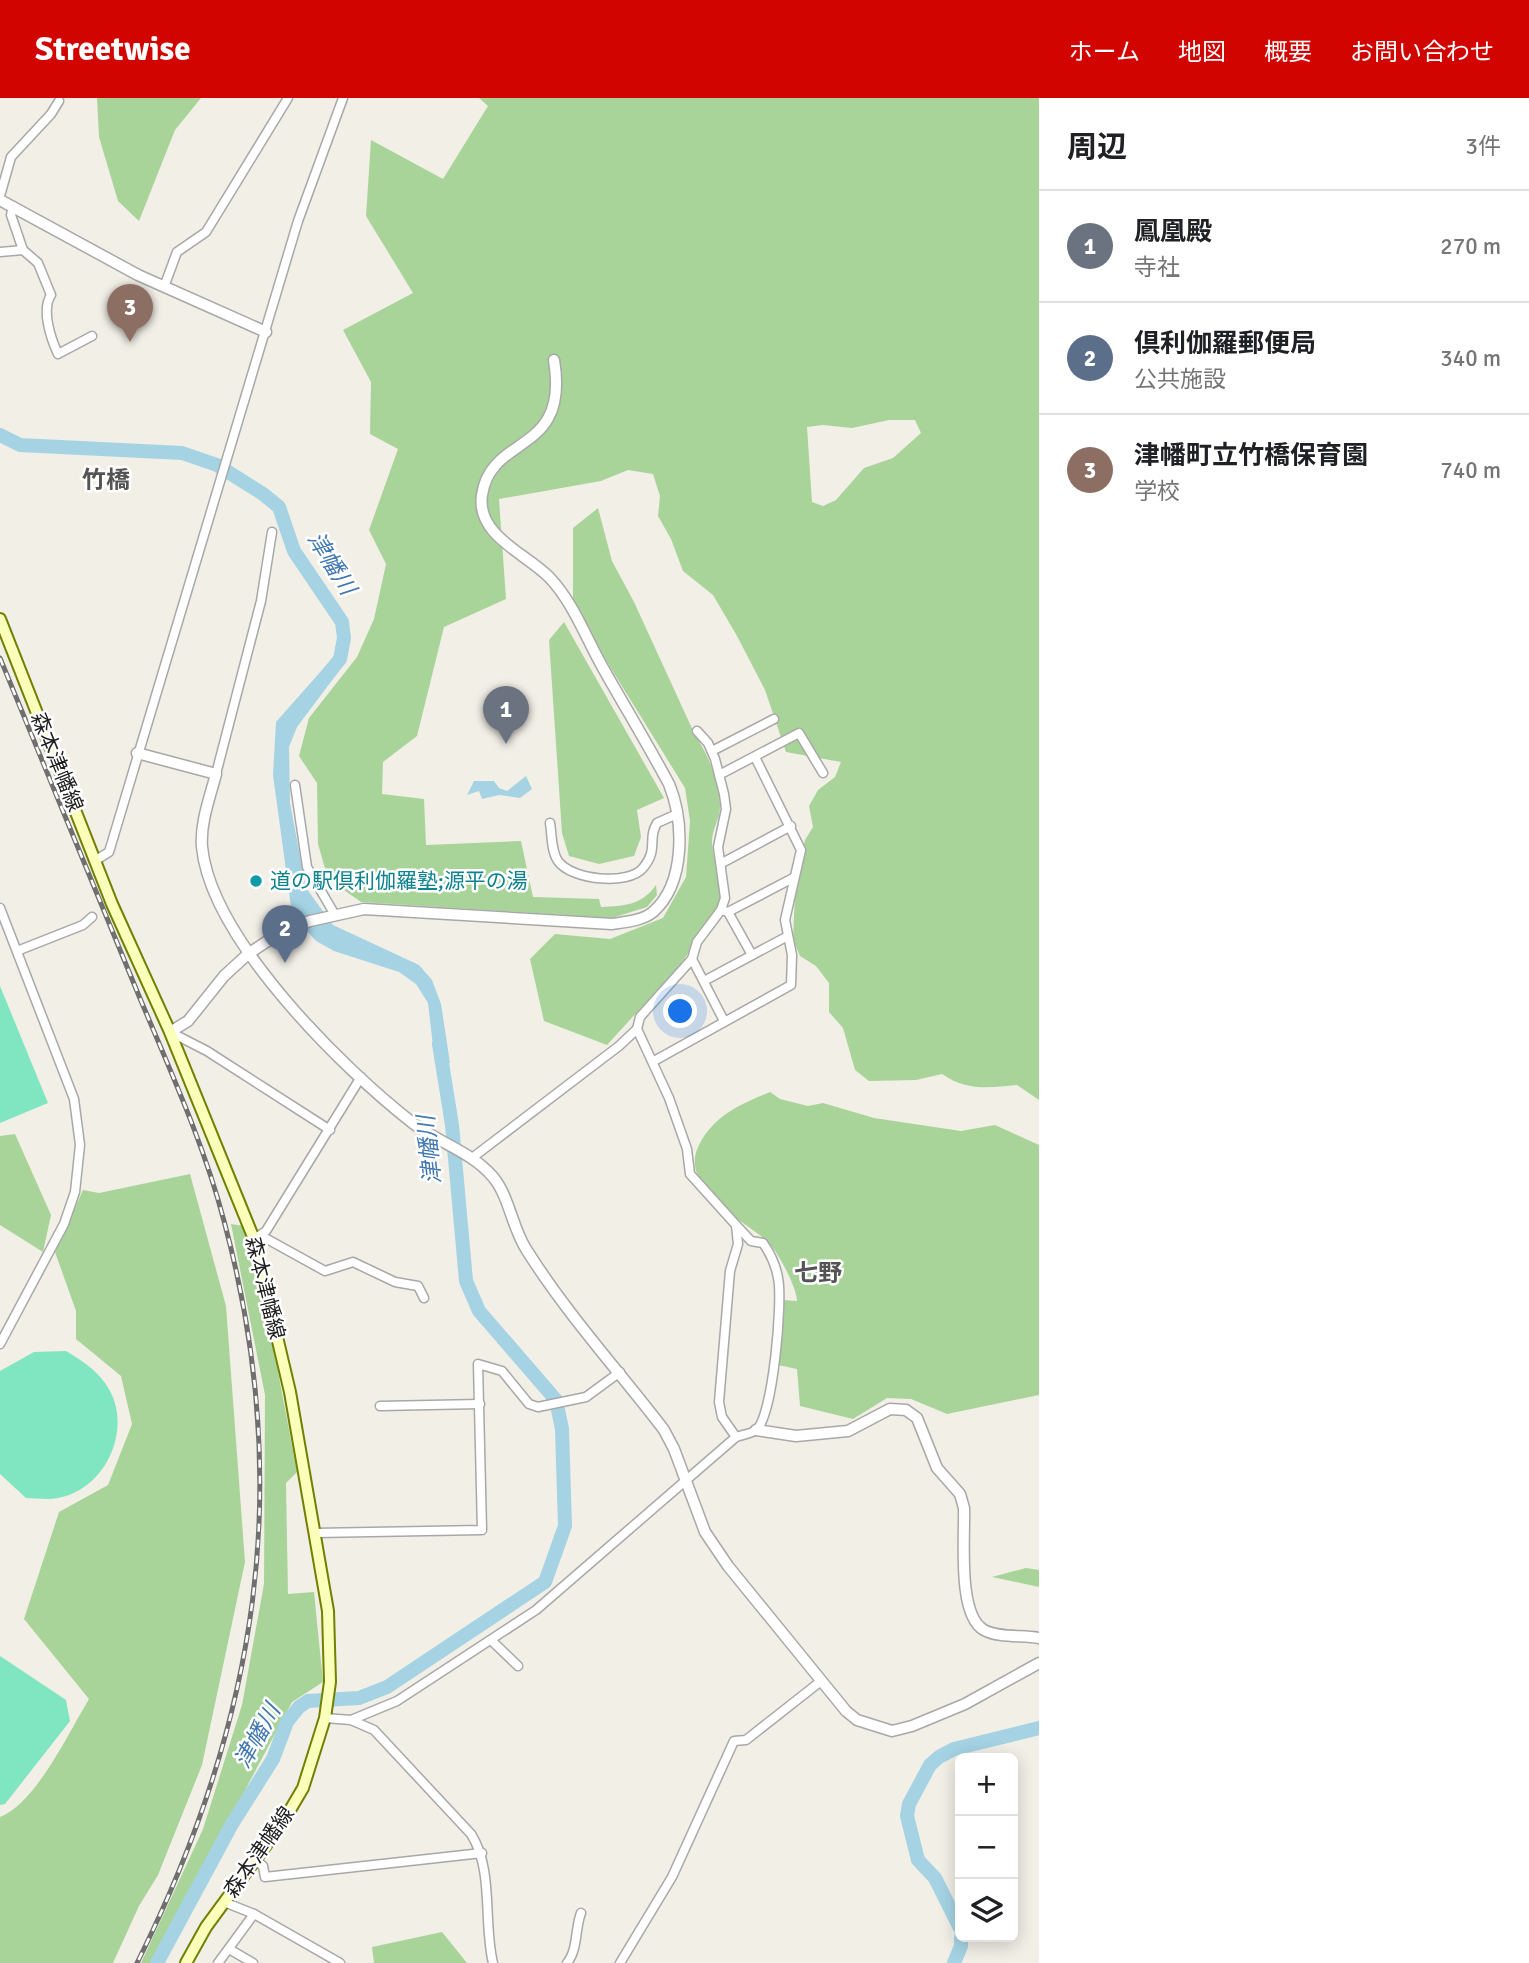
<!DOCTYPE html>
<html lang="ja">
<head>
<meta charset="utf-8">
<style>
	body { margin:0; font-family:Signika,"Noto Sans JP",sans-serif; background:#f6f6f6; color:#202124 }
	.controls { position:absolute; right:21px; bottom:21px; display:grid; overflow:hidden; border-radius:10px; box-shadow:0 4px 18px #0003 }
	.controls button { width:63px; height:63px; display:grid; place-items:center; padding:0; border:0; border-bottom:2px solid #e0e0e0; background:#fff; color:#202124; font:35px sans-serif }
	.you { position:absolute; left:681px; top:914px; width:24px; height:24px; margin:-18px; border:5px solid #fff; border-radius:50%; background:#1a73e8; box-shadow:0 0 0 10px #1a73e833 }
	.badge { display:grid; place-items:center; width:46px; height:46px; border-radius:50%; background:#d20400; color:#fff; font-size:23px; font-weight:700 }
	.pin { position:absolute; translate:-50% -58px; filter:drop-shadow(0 2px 4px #0008) }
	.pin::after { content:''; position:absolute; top:37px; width:24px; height:21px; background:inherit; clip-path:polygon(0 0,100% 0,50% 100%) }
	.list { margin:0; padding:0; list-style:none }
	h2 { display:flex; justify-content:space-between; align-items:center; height:91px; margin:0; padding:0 28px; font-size:30px }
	h2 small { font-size:23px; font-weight:400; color:#757577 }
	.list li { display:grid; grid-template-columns:46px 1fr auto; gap:21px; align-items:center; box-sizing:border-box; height:112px; padding:0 28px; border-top:2px solid #e0e0e0 }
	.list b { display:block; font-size:26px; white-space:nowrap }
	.list p { margin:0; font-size:23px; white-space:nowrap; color:#757577 }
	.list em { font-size:23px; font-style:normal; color:#757577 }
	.icon { flex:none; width:38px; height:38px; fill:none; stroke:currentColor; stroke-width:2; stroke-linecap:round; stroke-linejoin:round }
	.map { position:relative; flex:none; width:1039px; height:1865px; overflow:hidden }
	header { display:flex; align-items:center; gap:42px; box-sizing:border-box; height:98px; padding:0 35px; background:#d20400; color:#fff }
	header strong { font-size:33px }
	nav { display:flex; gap:38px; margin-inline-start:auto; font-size:24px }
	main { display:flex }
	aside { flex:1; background:#fff }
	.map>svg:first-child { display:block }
	.forest { fill:#a9d499; fill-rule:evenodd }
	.pitch { fill:#80e6c1 }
	.water { fill:#a5d3e3 }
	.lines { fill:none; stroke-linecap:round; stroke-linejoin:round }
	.river { stroke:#a5d3e3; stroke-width:14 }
	.minor-casing { stroke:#a8a8a8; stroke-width:11 }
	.tertiary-casing { stroke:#a8a8a8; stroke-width:13 }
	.secondary-casing { stroke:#708000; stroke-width:14 }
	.minor { stroke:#fff; stroke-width:8 }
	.tertiary { stroke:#fff; stroke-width:10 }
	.secondary { stroke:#faffb9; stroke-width:10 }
	.rail-casing { stroke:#6f6f6f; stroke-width:5 }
	.rail { stroke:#fff; stroke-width:2.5; stroke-dasharray:8; stroke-linecap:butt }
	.culture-dot { fill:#0f9aa8; stroke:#fff; stroke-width:2.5 }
	.labels { text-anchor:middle; stroke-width:5; stroke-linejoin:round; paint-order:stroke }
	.street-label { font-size:21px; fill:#212121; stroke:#fff }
	.culture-label { font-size:21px; fill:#0d838f; stroke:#fff; text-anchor:start }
	.water-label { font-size:23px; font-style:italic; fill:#4178b2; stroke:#fff }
	.quarter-label { font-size:24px; font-weight:bold; fill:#545454; stroke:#fff }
</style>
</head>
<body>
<header>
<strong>Streetwise</strong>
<nav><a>ホーム</a><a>地図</a><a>概要</a><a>お問い合わせ</a></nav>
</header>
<main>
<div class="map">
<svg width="1039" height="1865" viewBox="0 0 1039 1865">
	<rect width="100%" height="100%" fill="#f2efe7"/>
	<g class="forest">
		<path d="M97 0H201L175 32 139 123 118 103 99 39Z"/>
		<path d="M479 0H1039V1002L1017 987C989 990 966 993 942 976L916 982 869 983 855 972 843 930 829 914V885L816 868 800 858 793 842 795 795 805 742 813 729 809 708 818 692 835 679 841 664 786 654 765 592 737 538 713 497 683 473 671 441 658 418 660 398 653 376 628 372 601 383 499 401 506 501 444 529 417 638 383 664 382 696 424 701 426 747 521 743 533 799 599 801 601 809C625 808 642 807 656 787L657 797 647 809 612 820 361 804 328 781 318 746 317 685 299 658 309 620 357 559 374 521 386 466 369 432 398 351 370 336 371 284 343 232 413 195 366 118 371 42 443 81 488 8ZM889 322H915L921 335 893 360 864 370 836 402 823 408 812 404 807 329 823 327 852 330Z"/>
		<path d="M598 410 612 463 634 504 695 637C708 656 720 685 720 709 720 722 711 732 712 746 714 767 724 783 720 806L681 866 607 947 544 923 530 861 555 836 610 841 663 820 686 779 690 723 685 690 573 509V430Z"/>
		<path d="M564 524 664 700 637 712 641 739 634 758 599 766 569 758 562 735 549 542Z"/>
		<path d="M770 994 780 1001 808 1008 823 1005 874 1020 961 1033 995 1027 1039 1047V1297L947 1316 911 1301 887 1300 853 1321 800 1308 797 1271 778 1267 783 1202 797 1203C797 1190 777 1151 766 1142 740 1121 678 1088 699 1047 714 1017 741 1006 770 994Z"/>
		<path d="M15 1036 51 1117 43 1154 0 1127V1038Z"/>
		<path d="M190 1076 226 1208 245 1464 202 1667 158 1777 139 1808 113 1865H0V1719C36 1705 69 1634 89 1601L24 1521 59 1414 108 1387 132 1326 121 1278 76 1241V1213L55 1154 83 1092 99 1095Z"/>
		<path d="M231 1126 244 1128 270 1231 297 1374 286 1385 288 1496 314 1494 323 1584 292 1604 153 1865H141L203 1731 242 1607 264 1486 265 1297Z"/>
		<path d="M1026 1470 1039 1472V1489L992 1479Z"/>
		<path d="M442 1834 467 1865H374L372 1849Z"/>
	</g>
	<g class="pitch">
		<path d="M0 888 48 1005 0 1025Z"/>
		<path d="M66 1253C84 1264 100 1274 110 1293 132 1334 104 1392 58 1400 48 1402 36 1400 26 1400L0 1376V1273L34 1254Z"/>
		<path d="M0 1558 66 1602 70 1623 5 1706 0 1707Z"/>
	</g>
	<g class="water">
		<path d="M330 563 339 573 297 629 289 649 290 705 306 790 333 827 419 867 432 882 441 906 450 965H435L428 905 416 886 399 874 334 853 316 843 292 816 273 677 276 624Z"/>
		<path d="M526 678 532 691 520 700 499 697 482 701 479 693 467 697 474 683H494L499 690 507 693Z"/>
	</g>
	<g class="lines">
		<g class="river">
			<path d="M0 337 20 347 182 355 217 367 263 396 279 409 294 453 342 524 344 540 340 561 324 581"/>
			<path d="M960 1830 935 1780 918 1762 907 1718 909 1706 930 1667 939 1659 954 1651 1039 1630"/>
			<path d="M157 1865 232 1726 273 1661 287 1624 299 1609 308 1603 359 1600 387 1589 545 1484 565 1428 562 1331 556 1302 479 1213 466 1183 452 1027 439 946"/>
			<path d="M954 1865 961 1848V1839"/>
		</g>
		<g class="minor-casing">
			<g id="minor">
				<path d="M0 98 11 59 51 16 59 3"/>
				<path d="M13 108 11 117 23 152 38 165 51 197C41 212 51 241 58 256L92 238"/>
				<path d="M0 154 23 152"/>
				<path d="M164 189 177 154 206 134 288 0"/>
				<path d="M712 653 774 621"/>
				<path d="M216 676 261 503 272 434"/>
				<path d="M719 677 799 635 823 675"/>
				<path d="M295 687 307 769 335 817"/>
				<path d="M550 725C552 737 551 753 558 763 571 782 628 788 643 770 659 751 647 741 657 725L677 716"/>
				<path d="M96 762 109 754 298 123 343 0"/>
				<path d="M722 765 791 728"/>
				<path d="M0 810 74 1001 80 1047 75 1094 64 1126 0 1246"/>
				<path d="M721 812 728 814 793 780"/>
				<path d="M728 814 752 857"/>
				<path d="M17 853 83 827 92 819"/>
				<path d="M692 861 724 923"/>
				<path d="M704 883 786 839"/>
				<path d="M637 931 640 919 692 861 697 844 721 812 725 800 718 749 726 711 724 696 715 661 708 645 697 633"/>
				<path d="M170 934 207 953 330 1032"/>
				<path d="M654 963 791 887 792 857 785 822 801 752 755 659"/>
				<path d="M472 1060 619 948 637 931 669 1000 687 1051 690 1076 736 1127 738 1146 730 1173 719 1304 722 1319 736 1339"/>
				<path d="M254 1141 266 1133 361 979"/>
				<path d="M254 1141H267L325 1173 353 1164 395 1184 418 1188 424 1200"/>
				<path d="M380 1308 480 1306"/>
				<path d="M315 1435 482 1432 478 1266 502 1273 529 1306 538 1309 586 1299 620 1274"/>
				<path d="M491 1542 518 1568"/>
				<path d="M325 1620 351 1622 374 1632 471 1736C494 1772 483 1824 493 1865"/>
				<path d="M351 1622 397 1603 536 1512 736 1339C741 1337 751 1336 756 1332 773 1320 783 1201 778 1180 776 1168 770 1155 763 1145L751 1143 736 1127"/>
				<path d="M255 1762 263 1768 265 1779 482 1755"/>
				<path d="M224 1804 254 1816 340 1865"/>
				<path d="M229 1851 253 1865"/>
				<path d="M218 1865 254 1816"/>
				<path d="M567 1865C578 1852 575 1830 581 1815"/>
				<path d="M620 1865 672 1779 734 1643 746 1642 821 1583"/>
			</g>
		</g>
		<g class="tertiary-casing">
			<g id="tertiary">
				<path d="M0 102 138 177 266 234"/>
				<path d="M137 655 216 676C210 699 200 725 202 749 211 841 343 971 414 1026 439 1045 472 1054 493 1079 509 1098 512 1129 526 1151 566 1215 618 1272 664 1332L674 1351 705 1434 728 1468 846 1613 857 1622 892 1633 912 1628 965 1606 1039 1565"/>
				<path d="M170 934 188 923 224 878 248 856 284 832 310 823 364 811 612 826C625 824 642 823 653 814 686 785 684 723 669 686 648 647 625 609 603 570 586 540 573 504 549 479 525 455 476 437 482 397 491 335 570 358 554 262"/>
				<path d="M756 1332 796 1338 848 1333 890 1311 906 1312 917 1320 937 1370 960 1396 964 1410C965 1439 957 1517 984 1532 998 1540 1023 1537 1039 1540"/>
			</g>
		</g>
		<g class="secondary-casing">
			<path id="secondary" d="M0 521 112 806 170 934 254 1141 290 1294 328 1513 330 1584 325 1620 303 1690 283 1724 206 1829 186 1865"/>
		</g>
		<use href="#minor" class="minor"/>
		<use href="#tertiary" class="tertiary"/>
		<use href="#secondary" class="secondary"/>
		<g class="rail-casing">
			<path id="rail" d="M0 560C46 673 93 785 139 898 170 972 204 1046 224 1123 295 1387 258 1623 137 1865"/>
		</g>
		<use href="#rail" class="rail"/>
	</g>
	<circle class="culture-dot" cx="256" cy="783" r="7"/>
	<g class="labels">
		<g class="street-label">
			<text transform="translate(57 664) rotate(68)" y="7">森本津幡線</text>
			<text transform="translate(265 1190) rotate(76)" y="7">森本津幡線</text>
			<text transform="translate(259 1754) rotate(-55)" y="7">森本津幡線</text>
		</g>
		<g class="culture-label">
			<text x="270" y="790">道の駅倶利伽羅塾;源平の湯</text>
		</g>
		<g class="water-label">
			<text transform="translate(332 465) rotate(58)" y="8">津幡川</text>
			<text transform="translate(429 1052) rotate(-96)" y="8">津幡川</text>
			<text transform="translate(257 1638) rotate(-61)" y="8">津幡川</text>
		</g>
		<g class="quarter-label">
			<text x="106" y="390">竹橋</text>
			<text x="818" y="1183">七野</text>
		</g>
	</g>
</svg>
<div class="controls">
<button>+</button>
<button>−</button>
<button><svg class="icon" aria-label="layers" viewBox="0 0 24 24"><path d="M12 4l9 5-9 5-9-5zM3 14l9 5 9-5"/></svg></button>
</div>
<div class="you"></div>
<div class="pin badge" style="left:506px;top:646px;background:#6b7280">1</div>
<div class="pin badge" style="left:285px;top:865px;background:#5c6f8a">2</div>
<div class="pin badge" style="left:130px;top:244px;background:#8d6e63">3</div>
</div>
<aside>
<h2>周辺<small>3件</small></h2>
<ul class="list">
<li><span class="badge" style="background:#6b7280">1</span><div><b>鳳凰殿</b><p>寺社</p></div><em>270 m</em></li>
<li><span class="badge" style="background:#5c6f8a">2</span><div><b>倶利伽羅郵便局</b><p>公共施設</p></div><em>340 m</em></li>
<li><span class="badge" style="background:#8d6e63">3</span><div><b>津幡町立竹橋保育園</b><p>学校</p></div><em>740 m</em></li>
</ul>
</aside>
</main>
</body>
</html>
